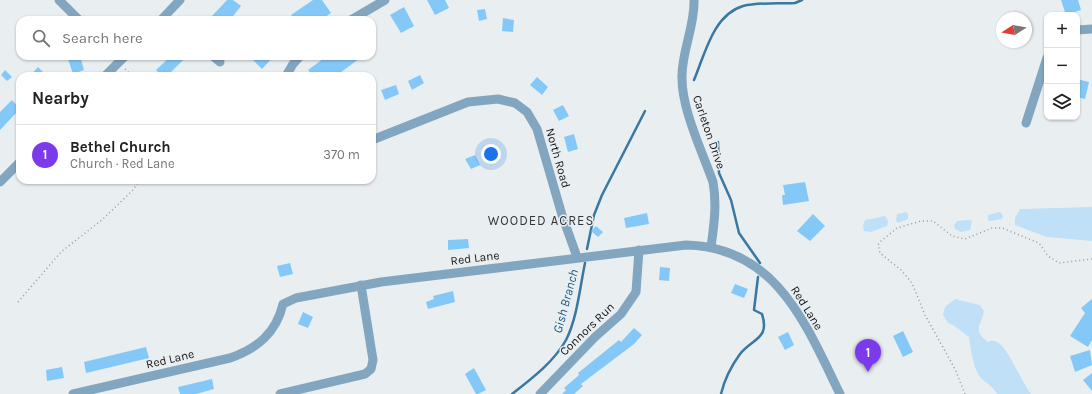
<!DOCTYPE html>
<html lang="en">
<head>
<meta charset="utf-8">
<style>
	body { margin:0; font-family:Karla,sans-serif; background:#f6f6f6; color:#222 }
	.controls { position:absolute; right:12px; top:12px; display:grid; overflow:hidden; border-radius:8px; box-shadow:0 1px 3px #0004 }
	.controls button { width:36px; height:36px; display:grid; place-items:center; padding:0; border:0; border-bottom:1px solid #e0e0e0; background:#fff; color:#222; font:20px sans-serif }
	.compass { position:absolute; left:996px; top:12px; width:36px; height:36px; border-radius:50%; background:#fff; box-shadow:0 1px 3px #0004; rotate:259deg }
	.you { position:absolute; left:491px; top:154px; width:14px; height:14px; margin:-10px; border:3px solid #fff; border-radius:50%; background:#1a73e8; box-shadow:0 0 0 6px #1a73e833 }
	.badge { display:grid; place-items:center; width:26px; height:26px; border-radius:50%; background:#7c3aed; color:#fff; font-size:13px; font-weight:700 }
	.pin { position:absolute; translate:-50% -33px; filter:drop-shadow(0 1px 2px #0008) }
	.pin::after { content:''; position:absolute; top:21px; width:14px; height:12px; background:inherit; clip-path:polygon(0 0,100% 0,50% 100%) }
	.list { margin:0; padding:0; list-style:none }
	h2 { display:flex; justify-content:space-between; align-items:center; height:52px; margin:0; padding:0 16px; font-size:17px }
	h2 small { font-size:13px; font-weight:400; color:#767676 }
	.list li { display:grid; grid-template-columns:26px 1fr auto; gap:12px; align-items:center; box-sizing:border-box; height:60px; padding:0 16px; border-top:1px solid #e0e0e0 }
	.list b { display:block; font-size:15px; white-space:nowrap }
	.list p { margin:0; font-size:13px; white-space:nowrap; color:#767676 }
	.list em { font-size:13px; font-style:normal; color:#767676 }
	.icon { flex:none; width:22px; height:22px; fill:none; stroke:currentColor; stroke-width:2; stroke-linecap:round; stroke-linejoin:round }
	.map { position:relative; flex:none; width:1092px; height:394px; overflow:hidden }
	.search { position:absolute; background:#fff; box-shadow:0 1px 3px #0004; left:16px; top:16px; width:360px; height:44px; display:flex; align-items:center; gap:10px; box-sizing:border-box; padding:0 14px; border-radius:12px; color:#767676; font-size:15px }
	.panel { position:absolute; background:#fff; box-shadow:0 1px 3px #0004; left:16px; top:72px; width:360px; height:112px; border-radius:12px }
	.map>svg:first-child { display:block }
	.green { fill:#c0e0f7 }
	.lines { fill:none; stroke-linecap:round; stroke-linejoin:round }
	.stream { stroke:#3978a2; stroke-width:2.5 }
	.building { fill:#84c8f8 }
	.path { stroke:#979a9d; stroke-width:1.5; stroke-dasharray:1 3; stroke-linecap:butt }
	.minor { stroke:#83a6c0; stroke-width:9 }
	.labels { text-anchor:middle; stroke-width:3; stroke-linejoin:round; paint-order:stroke }
	.street-label { font-size:12px; fill:#151617; stroke:#e9eef1 }
	.neighbourhood-label { font-size:13px; letter-spacing:1px; fill:#34373a; stroke:#e9eef1 }
	.water-label { font-size:13px; font-style:italic; fill:#185a82; stroke:#e9eef1 }
</style>
</head>
<body>
<div class="map">
<svg width="1092" height="394" viewBox="0 0 1092 394">
	<rect width="100%" height="100%" fill="#e9eef1"/>
	<g class="green">
		<path d="M1092 207V241L1047 237 1015 225V218L1020 209Z"/>
		<path d="M906 212 908 214V219L898 223 896 221 897 214Z"/>
		<path d="M1000 212 1003 216 1002 219 990 221 988 220V215Z"/>
		<path d="M885 216 888 221 887 226 871 232 864 231 863 226 865 220Z"/>
		<path d="M970 220 972 221 970 230 961 232 955 229 954 225 957 221Z"/>
		<path d="M955 299 980 305 984 311C981 326 972 330 988 342 991 341 994 340 997 342 1007 346 1023 384 1031 394H997C993 386 987 384 981 378 974 371 970 347 969 337L953 325 948 323 943 315 945 307Z"/>
	</g>
	<g class="lines">
		<g class="stream">
			<path d="M694 80C705 54 713 15 743 6 759 2 779 4 795 3L802 0"/>
			<path d="M718 142 719 173 731 200 739 233 760 263"/>
			<path d="M587 249 594 215 602 195 645 111"/>
			<path d="M512 394C531 379 554 362 566 340 577 319 580 287 585 263"/>
			<path d="M721 394C724 381 732 365 740 354 753 338 770 339 762 314L754 310 758 277"/>
		</g>
	</g>
	<g class="building">
		<path d="M227 0H233L241 6 230 20H216L212 16Z"/>
		<path d="M313 0H322L331 13 321 20H294L291 15Z"/>
		<path d="M427 0H445L449 8 435 15Z"/>
		<path d="M1061 0H1078L1081 10 1066 15Z"/>
		<path d="M404 7 414 26 401 33 390 15Z"/>
		<path d="M485 9 487 19 479 21 477 10Z"/>
		<path d="M503 18 514 20 513 32 502 31Z"/>
		<path d="M67 56H80L84 70 73 74Z"/>
		<path d="M171 56H187L167 76H162L156 70Z"/>
		<path d="M249 56H274L262 69Z"/>
		<path d="M327 56H363L337 75 335 73 331 76H313L308 70Z"/>
		<path d="M38 67 47 76H30Z"/>
		<path d="M5 70 12 77 7 81 1 75Z"/>
		<path d="M420 75 424 83 412 90 408 81Z"/>
		<path d="M537 77 548 87 542 95 530 85Z"/>
		<path d="M1077 79 1089 82 1085 99 1077 97Z"/>
		<path d="M396 85 399 94 385 100 381 90Z"/>
		<path d="M12 100 20 109 0 130V112Z"/>
		<path d="M563 105 569 116 559 121 553 110Z"/>
		<path d="M574 134 578 149 568 152 564 137Z"/>
		<path d="M475 155 480 165 471 169 465 159Z"/>
		<path d="M805 182 809 201 783 205 782 195H785L783 185Z"/>
		<path d="M647 213 649 224 626 228 624 218Z"/>
		<path d="M813 214 825 226 810 241 797 231Z"/>
		<path d="M596 226 603 232 598 237 591 231Z"/>
		<path d="M468 239 469 248 448 250V240Z"/>
		<path d="M290 263 293 274 280 277 277 266Z"/>
		<path d="M660 267 670 268 669 281 659 280Z"/>
		<path d="M735 284 748 289 744 298 731 293Z"/>
		<path d="M453 291 455 302 428 309 426 302 434 299 433 296Z"/>
		<path d="M1092 299V340L1088 347 1070 336 1085 313 1081 308Z"/>
		<path d="M303 312 313 317 308 328 298 324Z"/>
		<path d="M634 328 642 335 634 344 581 384 583 386 574 394H562L566 390 564 388 579 375 578 373 619 340 621 342Z"/>
		<path d="M903 331 913 352 903 357 893 336Z"/>
		<path d="M788 332 794 345 785 350 778 337Z"/>
		<path d="M146 347 149 358 86 373 84 362Z"/>
		<path d="M1090 350 1092 365 1075 372 1070 356Z"/>
		<path d="M62 367 64 378 47 381 46 370Z"/>
		<path d="M474 368 486 390 478 394H476L465 374Z"/>
		<path d="M1092 373V391L1083 380Z"/>
		<path d="M212 379 214 389 196 394H180L178 387Z"/>
	</g>
	<g class="lines">
		<g class="path">
			<path d="M125 69 132 76"/>
			<path d="M18 302 61 252 103 219 132 191 140 180"/>
			<path d="M965 394 955 369 925 315 912 283 901 270 880 253 878 245 880 242 897 228 921 221H933L952 236 965 239 992 228H1002L1039 243 1048 256 1059 263 1092 259"/>
		</g>
		<g class="minor">
			<path d="M59 0 79 20"/>
			<path d="M694 0C695 26 682 50 682 76 681 108 702 151 713 182 717 204 714 225 711 247"/>
			<path d="M161 20 180 0"/>
			<path d="M351 20 385 0"/>
			<path d="M1077 30 1092 29"/>
			<path d="M213 56 220 62"/>
			<path d="M105 76 125 56"/>
			<path d="M286 76 293 64 300 56"/>
			<path d="M1026 123 1047 58"/>
			<path d="M372 140 468 102 498 99 515 103 527 112 537 129 562 215 577 257"/>
			<path d="M0 182 20 162"/>
			<path d="M73 394 230 358C258 348 276 333 283 304L296 298 381 282 686 245C777 247 806 325 840 394"/>
			<path d="M280 394 365 374 371 369 373 360 361 285"/>
			<path d="M540 394 595 337 621 314 636 292 639 250"/>
		</g>
	</g>
	<g class="labels">
		<g class="street-label">
			<text transform="translate(709 132) rotate(71)" y="4">Carleton Drive</text>
			<text transform="translate(558 158) rotate(74)" y="4">North Road</text>
			<text transform="translate(475 258) rotate(-7)" y="4">Red Lane</text>
			<text transform="translate(807 308) rotate(58)" y="4">Red Lane</text>
			<text transform="translate(587 329) rotate(-44)" y="4">Connors Run</text>
			<text transform="translate(170 359) rotate(-13)" y="4">Red Lane</text>
		</g>
		<g class="neighbourhood-label">
			<text x="541" y="225">WOODED ACRES</text>
		</g>
		<g class="water-label">
			<text transform="translate(565 301) rotate(-75)" y="5">Gish Branch</text>
		</g>
	</g>
</svg>
<div class="controls">
<button>+</button>
<button>−</button>
<button><svg class="icon" aria-label="layers" viewBox="0 0 24 24"><path d="M12 4l9 5-9 5-9-5zM3 14l9 5 9-5"/></svg></button>
</div>
<svg class="compass" viewBox="-18 -18 36 36"><path d="M0-13l5 13h-10z" fill="#e53935"/><path d="M0 13l5-13h-10z" fill="#767676"/></svg>
<div class="you"></div>
<div class="pin badge" style="left:868px;top:372px">1</div>
<div class="search"><svg class="icon" aria-label="search" viewBox="0 0 24 24"><circle cx="10" cy="10" r="6"/><path d="M15 15l6 6"/></svg>Search here</div>
<section class="panel">
<h2>Nearby<small></small></h2>
<ul class="list">
<li><span class="badge">1</span><div><b>Bethel Church</b><p>Church · Red Lane</p></div><em>370 m</em></li>
</ul>
</section>
</div>
</body>
</html>
